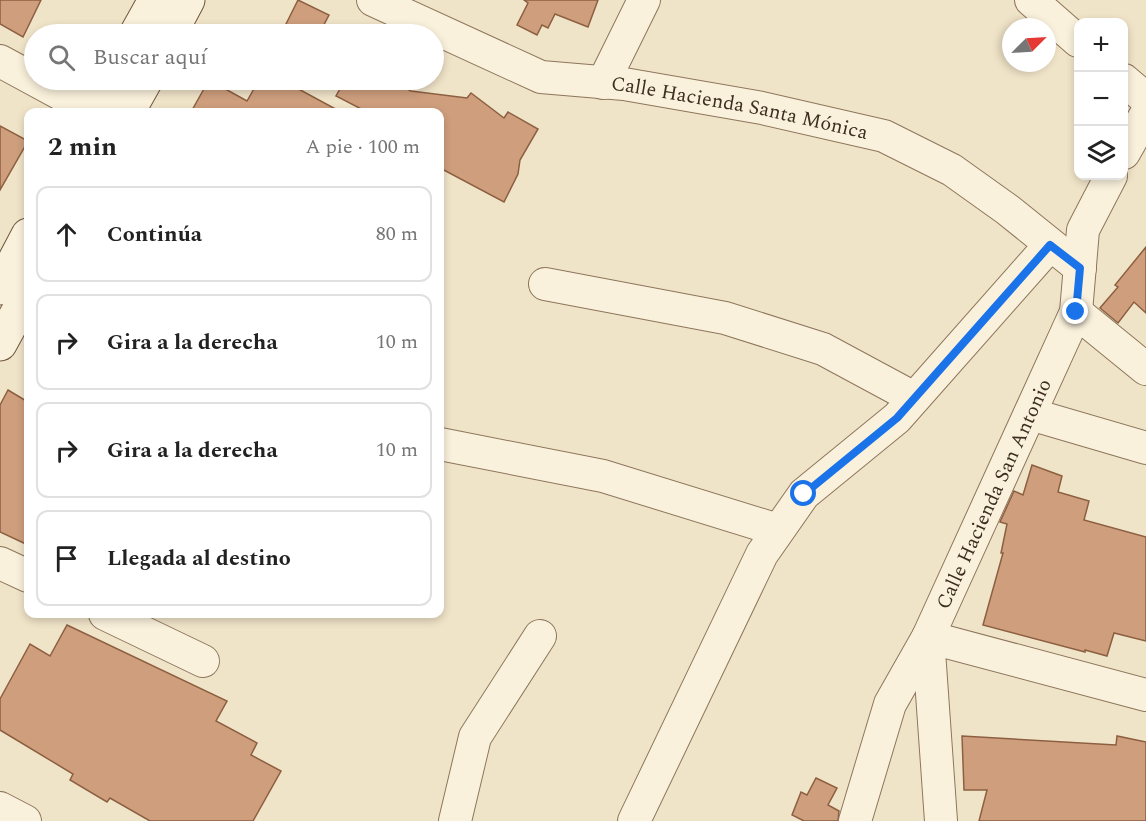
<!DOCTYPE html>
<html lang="es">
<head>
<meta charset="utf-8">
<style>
	body { margin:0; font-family:Spectral,serif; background:#f6f6f6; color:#222 }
	.controls { position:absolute; right:18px; top:18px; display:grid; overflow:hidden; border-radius:12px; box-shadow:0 3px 9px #0003 }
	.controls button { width:54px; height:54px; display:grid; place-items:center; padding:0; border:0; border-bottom:2px solid #e0e0e0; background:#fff; color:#222; font:30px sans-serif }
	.compass { position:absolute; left:1002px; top:18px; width:54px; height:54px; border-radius:50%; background:#fff; box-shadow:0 3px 9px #0003; rotate:66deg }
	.stop { position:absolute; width:18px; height:18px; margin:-14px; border:4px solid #1a73e8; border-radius:50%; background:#fff }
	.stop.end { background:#1a73e8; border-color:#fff; box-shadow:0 2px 6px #0008 }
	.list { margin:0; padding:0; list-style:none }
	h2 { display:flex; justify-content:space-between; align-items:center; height:78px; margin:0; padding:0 24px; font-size:26px }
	h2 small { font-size:20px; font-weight:400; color:#767676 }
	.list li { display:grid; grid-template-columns:39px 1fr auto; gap:18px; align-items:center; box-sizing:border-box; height:96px; margin:0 12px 12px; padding:0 12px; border:2px solid #e0e0e0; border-radius:12px }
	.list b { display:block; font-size:22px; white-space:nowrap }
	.list em { font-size:20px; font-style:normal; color:#767676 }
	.icon { flex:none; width:33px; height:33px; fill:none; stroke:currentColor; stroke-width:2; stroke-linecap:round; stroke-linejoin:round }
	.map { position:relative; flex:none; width:1146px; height:821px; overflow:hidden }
	.search { position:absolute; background:#fff; box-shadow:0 3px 9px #0003; left:24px; top:24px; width:420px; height:66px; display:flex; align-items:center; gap:15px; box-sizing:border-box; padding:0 21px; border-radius:33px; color:#767676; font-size:22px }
	.panel { position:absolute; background:#fff; box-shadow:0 3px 9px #0003; left:24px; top:108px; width:420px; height:510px; border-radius:12px }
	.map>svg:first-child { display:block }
	.building { fill:#cf9f7d; stroke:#8d5f41; stroke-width:1.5 }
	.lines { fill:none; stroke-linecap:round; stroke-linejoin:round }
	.street-casing { stroke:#8d765c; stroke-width:34 }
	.secondary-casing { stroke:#6f573f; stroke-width:35 }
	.street { stroke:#faf1dc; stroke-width:32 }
	.secondary { stroke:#faf1dc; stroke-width:33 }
	.route { stroke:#1a73e8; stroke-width:8 }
	.labels { text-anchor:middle; stroke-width:4.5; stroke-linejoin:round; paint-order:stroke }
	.street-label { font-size:20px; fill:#3d2e20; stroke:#f7eed8 }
</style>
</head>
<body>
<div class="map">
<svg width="1146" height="821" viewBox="0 0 1146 821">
	<rect width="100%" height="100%" fill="#f0e4c8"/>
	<g class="building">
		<path d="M0 0H41L23 37 0 24Z"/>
		<path d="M298 0 329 15 319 34H281Z"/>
		<path d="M524 0H598L588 27 555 14 548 28 542 25 537 35 517 25 528 3Z"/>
		<path d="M209 80 247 101 259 80H282L341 112H191Z"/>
		<path d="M345 80H389L411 91 467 98 471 93 504 118 508 112 538 129 520 160 518 174 504 202 440 168V112H367L336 96Z"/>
		<path d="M0 126 28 141 0 190Z"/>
		<path d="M1146 247V313L1134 302 1118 323 1100 308 1118 287 1115 285Z"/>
		<path d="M8 390 28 402V545L0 532V405Z"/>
		<path d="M1032 465 1062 476 1058 492 1089 501 1084 520 1146 537V641L1114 633 1107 656 1085 650V652L983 625 1003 553H1001L1007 524 1000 522 1014 491 1023 495Z"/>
		<path d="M67 625 227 701 216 721 257 743 251 755 281 771 253 821H150L110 798 107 802 70 780 73 774 0 730V699L30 644 50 656Z"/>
		<path d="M962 736 1116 745 1117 736 1146 742V821H979L987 790H964Z"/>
		<path d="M816 778 837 788 828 805 839 811 838 821H804L792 815 801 792 807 795Z"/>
	</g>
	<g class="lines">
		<g class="street-casing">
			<g id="street">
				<path id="s1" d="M373 0 541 77 624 84 762 108 884 136 952 170 1008 210 1080 268"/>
				<path d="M1031 0 1078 41"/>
				<path d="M0 61 94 112"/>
				<path d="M1124 80 1146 99"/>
				<path d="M603 83 644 0"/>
				<path d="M1124 153 1146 114"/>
				<path d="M545 284 725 318 823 349 914 398"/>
				<path d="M1076 312 1146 369"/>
				<path d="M1030 414 1146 448"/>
				<path d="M440 444 603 476 778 530"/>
				<path d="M0 563 28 576"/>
				<path d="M105 614 203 661"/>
				<path d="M0 808 25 821"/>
				<path d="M455 821 475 737 540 636"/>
				<path d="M634 821 762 554 804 494 897 418 1050 245"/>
				<path d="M855 821 890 704 928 637 1146 695"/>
				<path id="s2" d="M941 821 928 637 1076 312 1083 230 1111 176"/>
			</g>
		</g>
		<g class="secondary-casing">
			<g id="secondary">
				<path d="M136 34 155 0"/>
				<path d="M170 34 188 0"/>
				<path d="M94 112 111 80"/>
				<path d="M128 112 146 80"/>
				<path d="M0 288 28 235"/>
				<path d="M0 344 28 293"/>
			</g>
		</g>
		<use href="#street" class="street"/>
		<use href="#secondary" class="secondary"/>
	</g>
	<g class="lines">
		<path class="route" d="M804 494 897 418 1050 245 1080 268 1076 312"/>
	</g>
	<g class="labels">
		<g class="street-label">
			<text dy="7" stroke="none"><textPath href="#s1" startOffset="386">Calle Hacienda Santa Mónica</textPath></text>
			<text dy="7" stroke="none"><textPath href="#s2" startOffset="342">Calle Hacienda San Antonio</textPath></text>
		</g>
	</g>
</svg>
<div class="controls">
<button>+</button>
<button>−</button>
<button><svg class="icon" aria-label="layers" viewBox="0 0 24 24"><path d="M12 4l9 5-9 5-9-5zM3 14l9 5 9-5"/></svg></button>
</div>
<svg class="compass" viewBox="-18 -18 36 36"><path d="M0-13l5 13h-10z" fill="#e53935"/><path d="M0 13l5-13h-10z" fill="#767676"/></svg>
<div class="stop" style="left:804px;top:494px"></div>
<div class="stop end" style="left:1076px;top:312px"></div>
<div class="search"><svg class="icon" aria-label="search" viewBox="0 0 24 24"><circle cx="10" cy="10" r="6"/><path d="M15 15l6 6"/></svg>Buscar aquí</div>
<section class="panel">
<h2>2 min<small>A pie · 100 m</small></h2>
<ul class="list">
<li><svg class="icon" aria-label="ahead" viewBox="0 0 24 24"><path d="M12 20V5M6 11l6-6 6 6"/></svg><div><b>Continúa</b></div><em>80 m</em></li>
<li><svg class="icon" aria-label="right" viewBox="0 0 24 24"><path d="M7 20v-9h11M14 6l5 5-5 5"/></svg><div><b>Gira a la derecha</b></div><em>10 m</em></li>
<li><svg class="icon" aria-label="right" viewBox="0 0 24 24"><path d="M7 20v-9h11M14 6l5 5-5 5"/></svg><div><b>Gira a la derecha</b></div><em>10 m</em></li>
<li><svg class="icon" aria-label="arrive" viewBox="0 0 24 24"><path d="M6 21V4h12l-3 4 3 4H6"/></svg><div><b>Llegada al destino</b></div></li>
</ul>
</section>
</div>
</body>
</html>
